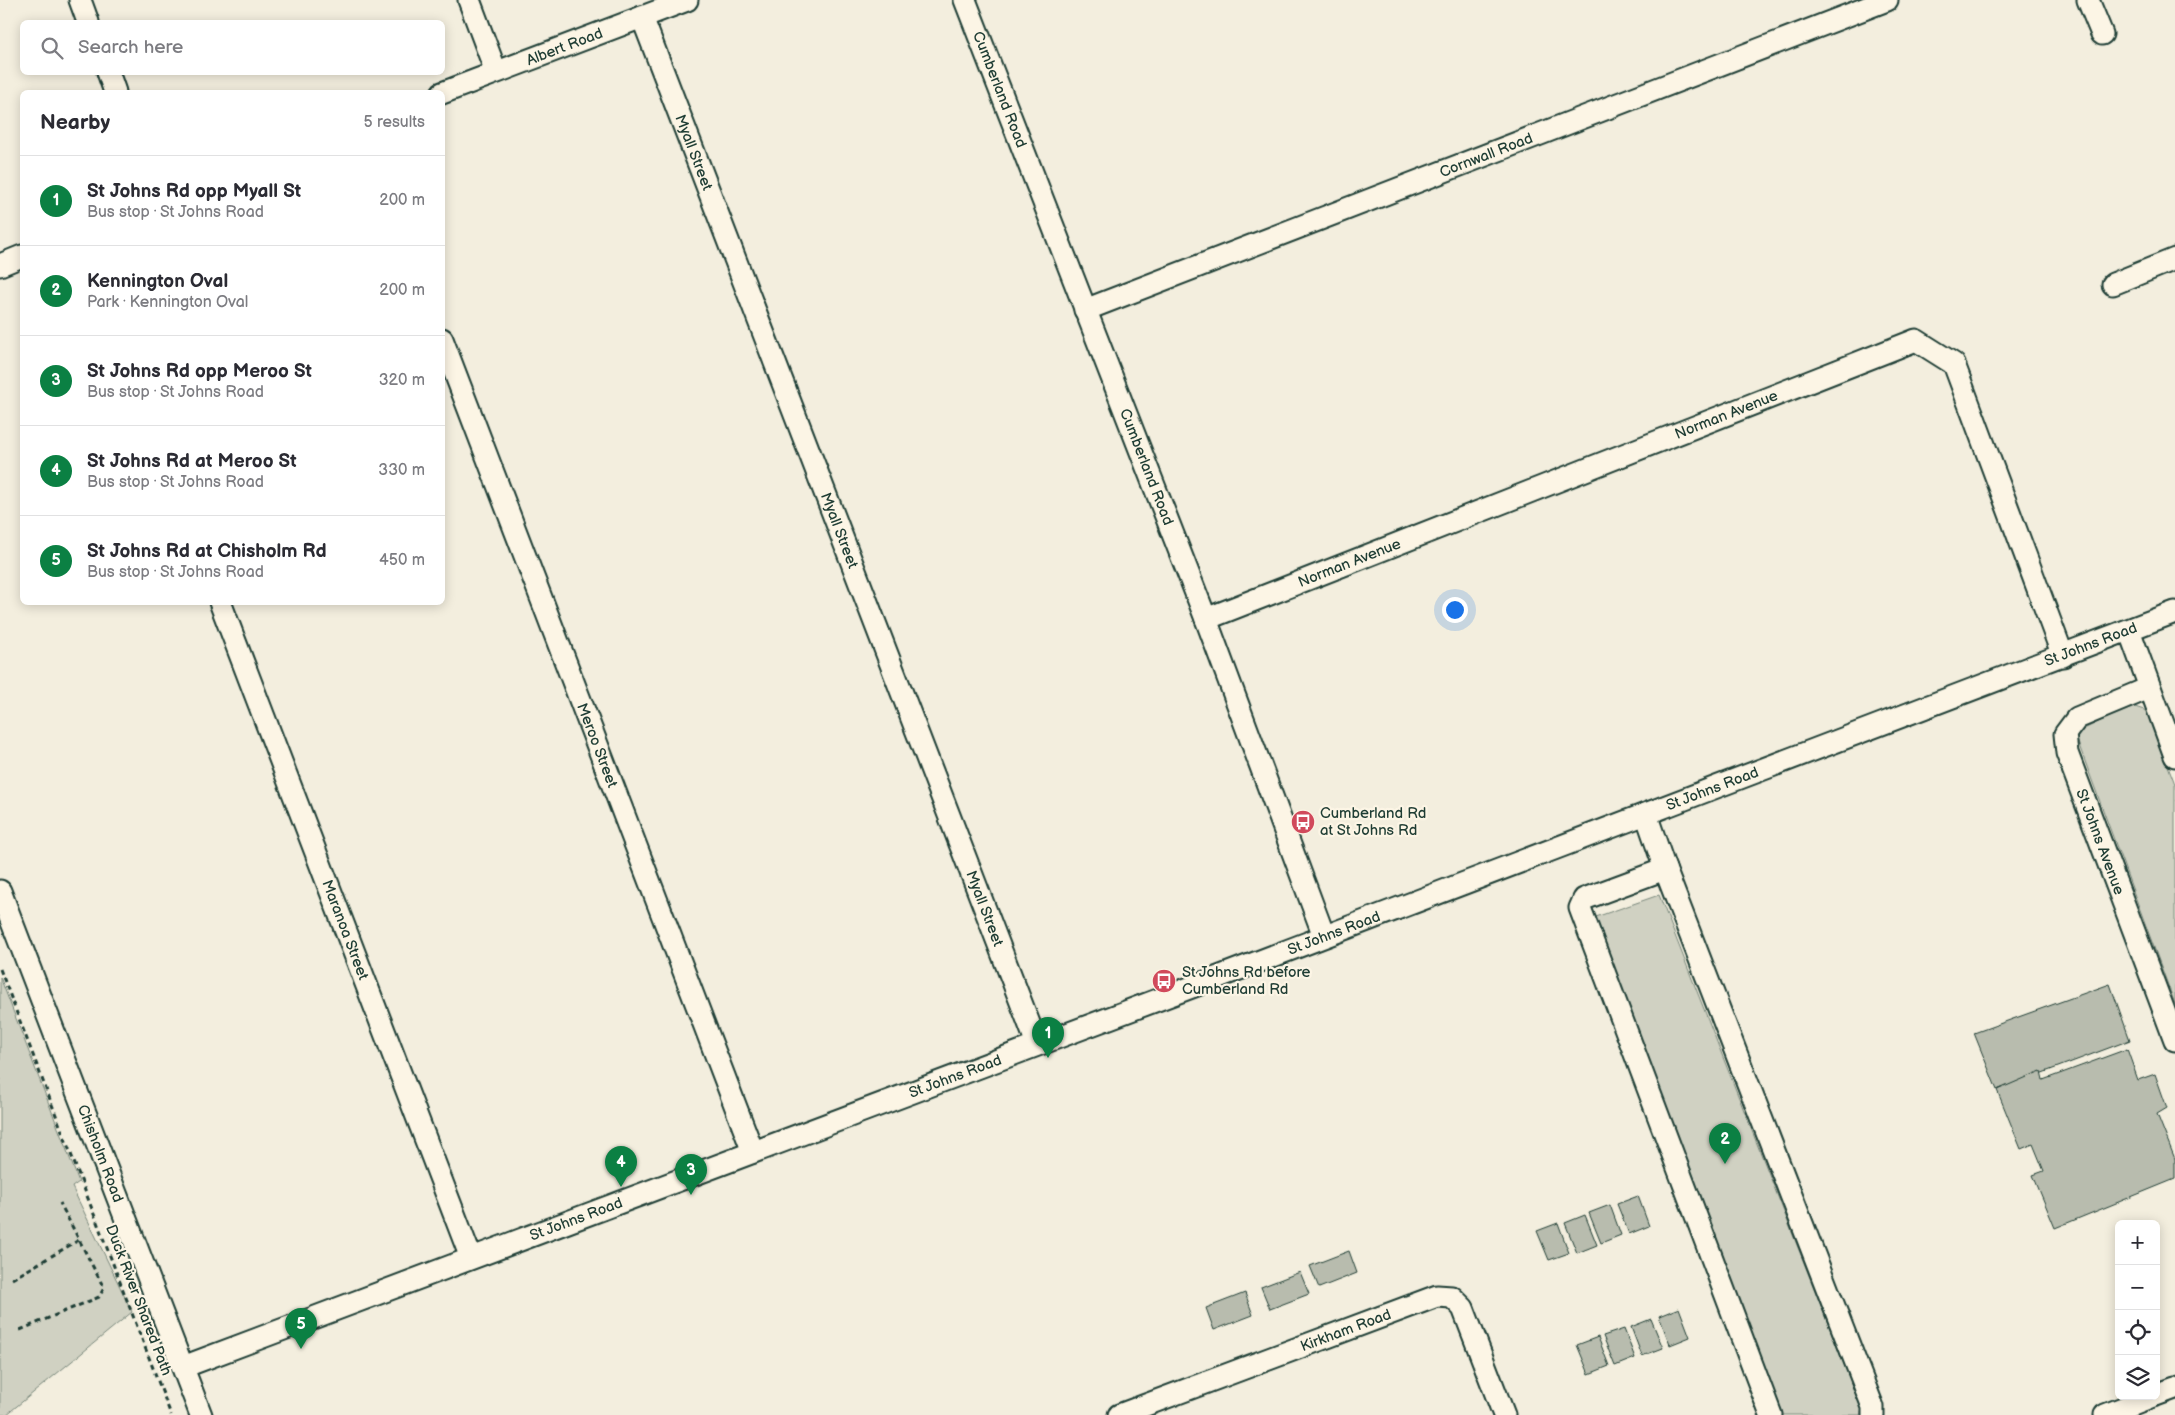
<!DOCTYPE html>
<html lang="en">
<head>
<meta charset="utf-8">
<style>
	body { margin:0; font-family:"Balsamiq Sans",sans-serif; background:#f2f2f3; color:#2b2b33 }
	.controls { position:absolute; right:15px; bottom:15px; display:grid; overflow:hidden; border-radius:8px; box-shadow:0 2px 12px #0003 }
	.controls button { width:45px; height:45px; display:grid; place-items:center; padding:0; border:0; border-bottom:1px solid #e1e1e2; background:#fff; color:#2b2b33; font:25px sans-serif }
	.you { position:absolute; left:1454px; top:609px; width:18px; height:18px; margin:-12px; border:4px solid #fff; border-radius:50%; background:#1a73e8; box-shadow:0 0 0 8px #1a73e833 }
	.badge { display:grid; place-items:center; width:32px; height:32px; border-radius:50%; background:#0b8043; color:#fff; font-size:16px; font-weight:700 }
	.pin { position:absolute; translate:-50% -41px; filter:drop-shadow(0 1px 2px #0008) }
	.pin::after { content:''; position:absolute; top:26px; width:18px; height:15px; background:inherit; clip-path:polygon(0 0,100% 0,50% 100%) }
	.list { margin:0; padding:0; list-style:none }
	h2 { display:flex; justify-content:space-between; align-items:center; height:65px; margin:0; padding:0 20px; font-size:21px }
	h2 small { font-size:16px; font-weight:400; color:#7c7c81 }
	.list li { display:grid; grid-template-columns:32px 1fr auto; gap:15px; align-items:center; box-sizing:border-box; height:90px; padding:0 20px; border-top:1px solid #e1e1e2 }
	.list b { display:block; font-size:19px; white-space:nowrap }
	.list p { margin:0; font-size:16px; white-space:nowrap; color:#7c7c81 }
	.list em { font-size:16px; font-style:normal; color:#7c7c81 }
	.icon { flex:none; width:28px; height:28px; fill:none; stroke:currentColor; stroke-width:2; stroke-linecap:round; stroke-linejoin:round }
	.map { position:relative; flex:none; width:2175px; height:1415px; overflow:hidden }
	.search { position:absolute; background:#fff; box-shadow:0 2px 12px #0003; left:20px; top:20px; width:425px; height:55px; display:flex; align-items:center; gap:12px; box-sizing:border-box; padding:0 18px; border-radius:8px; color:#7c7c81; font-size:19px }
	.panel { position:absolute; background:#fff; box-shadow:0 2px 12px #0003; left:20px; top:90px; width:425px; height:515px; border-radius:8px }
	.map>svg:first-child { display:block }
	.green { fill:#d0d1c2; stroke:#78877b }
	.building { fill:#b8bcae; stroke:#1f3d34 }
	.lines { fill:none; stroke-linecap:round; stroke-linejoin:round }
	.minor-casing { stroke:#1f3d34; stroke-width:25 }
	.path { stroke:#1f3d34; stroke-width:3; stroke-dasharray:5 4; stroke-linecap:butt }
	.minor { stroke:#fcf5e5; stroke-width:21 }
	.labels { text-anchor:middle; stroke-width:4.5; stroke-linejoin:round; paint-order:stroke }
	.street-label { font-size:15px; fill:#1f3d34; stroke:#fcf5e5 }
	.poi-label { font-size:15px; fill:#1f3d34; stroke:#fcf5e5; text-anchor:start }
</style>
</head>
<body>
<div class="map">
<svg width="2175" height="1415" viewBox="0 0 2175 1415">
	<rect width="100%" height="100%" fill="#f3eede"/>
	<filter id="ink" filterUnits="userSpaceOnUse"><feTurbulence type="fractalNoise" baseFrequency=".02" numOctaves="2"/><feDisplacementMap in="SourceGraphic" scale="10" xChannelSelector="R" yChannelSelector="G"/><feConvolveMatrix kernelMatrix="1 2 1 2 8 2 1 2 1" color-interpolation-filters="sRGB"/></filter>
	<g filter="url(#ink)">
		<g class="green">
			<path d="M2132 706 2147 711 2175 784V1004L2076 737 2084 729Z"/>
			<path d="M1659 895 1862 1410 1860 1415H1779L1593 918Z"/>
			<path d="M0 977 79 1182 72 1187 132 1312 6 1415H0Z"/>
		</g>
		<g class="building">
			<path d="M2110 984 2130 1040 1997 1090 1974 1033Z"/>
			<path d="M2127 1049 2138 1080 2155 1074 2167 1108 2157 1114 2175 1159V1179L2055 1228 2033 1175 2044 1171 2033 1144 2021 1149 1997 1090 2041 1071 2043 1080Z"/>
			<path d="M1638 1196 1649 1226 1629 1234 1617 1204Z"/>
			<path d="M1610 1205 1621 1235 1601 1243 1589 1213Z"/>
			<path d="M1585 1215 1597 1245 1577 1253 1565 1223Z"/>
			<path d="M1558 1223 1569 1253 1549 1260 1537 1231Z"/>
			<path d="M1349 1251 1357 1273 1319 1288 1310 1266Z"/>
			<path d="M1300 1272 1309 1294 1270 1309 1261 1287Z"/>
			<path d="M1245 1293 1253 1315 1214 1330 1206 1308Z"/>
			<path d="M1679 1308 1690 1337 1670 1345 1659 1316Z"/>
			<path d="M1651 1319 1663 1348 1642 1356 1631 1327Z"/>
			<path d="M1624 1329 1635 1358 1615 1366 1603 1336Z"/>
			<path d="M1598 1337 1609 1366 1589 1374 1577 1345Z"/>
		</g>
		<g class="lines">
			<g class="minor-casing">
				<g id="minor">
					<path d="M80 0 88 22"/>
					<path d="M469 0 496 72"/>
					<path id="s1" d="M965 0 1206 619 1324 936"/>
					<path d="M2088 0 2102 34"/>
					<path id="s2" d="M642 17 1037 1044"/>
					<path d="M108 72 115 92"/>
					<path id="s3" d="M442 93 687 0"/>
					<path d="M0 265 22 256"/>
					<path d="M2113 284 2175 259"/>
					<path id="s4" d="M1085 310 1887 0"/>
					<path id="s5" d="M442 339 753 1152"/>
					<path id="s6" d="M220 602 471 1258"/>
					<path id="s7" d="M1206 619 1916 340 1954 364 2063 656"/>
					<path d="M2129 630 2175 756"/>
					<path id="s8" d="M2149 688 2077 718 2065 734 2067 753 2175 1040"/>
					<path d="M1646 814 1665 869 1873 1407V1415"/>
					<path d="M1665 869 1584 899 1580 908 1771 1415"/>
					<path id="s9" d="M0 891 201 1415"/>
					<path id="s10" d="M183 1367 1221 976 2175 612"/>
					<path d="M2156 1395 2175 1388"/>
					<path id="s11" d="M1119 1415 1437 1296 1452 1297 1463 1308 1504 1415"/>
					<path d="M2105 1415 2153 1396"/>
				</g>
			</g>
			<g class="path">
				<path d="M0 969 171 1415"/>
				<path d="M12 1279 79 1240"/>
				<path d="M20 1330 99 1297 104 1288 60 1203"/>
			</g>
			<use href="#minor" class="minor"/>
		</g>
	</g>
	<defs>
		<g id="bus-disc" transform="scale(1.25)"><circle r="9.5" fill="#d1495b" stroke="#fcf5e5"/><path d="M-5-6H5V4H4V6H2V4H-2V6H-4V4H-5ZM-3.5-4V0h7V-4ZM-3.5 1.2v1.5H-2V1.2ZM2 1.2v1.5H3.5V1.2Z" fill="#fff"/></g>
	</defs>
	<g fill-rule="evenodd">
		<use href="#bus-disc" x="1303" y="822"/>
		<use href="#bus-disc" x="1164" y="981"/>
	</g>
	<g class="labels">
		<g class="street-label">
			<text dy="5" stroke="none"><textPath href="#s3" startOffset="131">Albert Road</textPath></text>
			<text dy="5" stroke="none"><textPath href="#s1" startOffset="96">Cumberland Road</textPath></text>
			<text dy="5" stroke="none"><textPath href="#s2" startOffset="145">Myall Street</textPath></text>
			<text dy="5" stroke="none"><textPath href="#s4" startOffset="430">Cornwall Road</textPath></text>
			<text dy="5" stroke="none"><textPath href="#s7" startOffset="559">Norman Avenue</textPath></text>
			<text dy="5" stroke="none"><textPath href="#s1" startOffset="501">Cumberland Road</textPath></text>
			<text dy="5" stroke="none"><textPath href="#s2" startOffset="550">Myall Street</textPath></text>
			<text dy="5" stroke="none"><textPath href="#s7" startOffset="154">Norman Avenue</textPath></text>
			<text dy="5" stroke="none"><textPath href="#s10" startOffset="2040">St Johns Road</textPath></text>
			<text dy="5" stroke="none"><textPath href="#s5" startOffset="435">Meroo Street</textPath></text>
			<text dy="5" stroke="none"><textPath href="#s10" startOffset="1635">St Johns Road</textPath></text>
			<text dy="5" stroke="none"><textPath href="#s8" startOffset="212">St Johns Avenue</textPath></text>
			<text dy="5" stroke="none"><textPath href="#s2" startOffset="955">Myall Street</textPath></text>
			<text dy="5" stroke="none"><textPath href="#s6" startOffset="351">Maranoa Street</textPath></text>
			<text dy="5" stroke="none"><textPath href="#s10" startOffset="1230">St Johns Road</textPath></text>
			<text dy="5" stroke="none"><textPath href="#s10" startOffset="825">St Johns Road</textPath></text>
			<text dy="5" stroke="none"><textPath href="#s9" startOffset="281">Chisholm Road</textPath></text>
			<text dy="5" stroke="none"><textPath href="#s10" startOffset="420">St Johns Road</textPath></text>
			<text transform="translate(139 1300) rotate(69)" y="5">Duck River Shared Path</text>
			<text dy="5" stroke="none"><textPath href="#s11" startOffset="242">Kirkham Road</textPath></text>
		</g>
		<g class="poi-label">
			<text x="1320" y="818">Cumberland Rd<tspan x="1320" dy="17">at St Johns Rd</tspan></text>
			<text x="1182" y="977">St Johns Rd before<tspan x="1182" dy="17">Cumberland Rd</tspan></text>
		</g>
	</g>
</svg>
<div class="controls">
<button>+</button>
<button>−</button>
<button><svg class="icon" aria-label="locate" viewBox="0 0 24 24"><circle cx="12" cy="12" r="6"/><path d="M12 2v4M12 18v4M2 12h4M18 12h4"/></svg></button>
<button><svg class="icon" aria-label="layers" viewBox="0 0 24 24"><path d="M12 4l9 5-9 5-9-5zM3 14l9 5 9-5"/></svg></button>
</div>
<div class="you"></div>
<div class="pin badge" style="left:1048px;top:1058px">1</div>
<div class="pin badge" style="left:1725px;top:1164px">2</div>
<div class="pin badge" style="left:691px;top:1195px">3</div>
<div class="pin badge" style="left:621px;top:1187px">4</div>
<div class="pin badge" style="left:301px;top:1349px">5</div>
<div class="search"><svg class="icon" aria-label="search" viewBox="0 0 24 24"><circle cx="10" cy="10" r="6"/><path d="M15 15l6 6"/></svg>Search here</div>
<section class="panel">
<h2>Nearby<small>5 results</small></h2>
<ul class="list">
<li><span class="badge">1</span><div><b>St Johns Rd opp Myall St</b><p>Bus stop · St Johns Road</p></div><em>200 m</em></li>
<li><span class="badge">2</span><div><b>Kennington Oval</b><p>Park · Kennington Oval</p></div><em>200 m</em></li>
<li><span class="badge">3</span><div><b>St Johns Rd opp Meroo St</b><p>Bus stop · St Johns Road</p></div><em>320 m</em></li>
<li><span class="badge">4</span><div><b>St Johns Rd at Meroo St</b><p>Bus stop · St Johns Road</p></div><em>330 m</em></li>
<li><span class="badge">5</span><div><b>St Johns Rd at Chisholm Rd</b><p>Bus stop · St Johns Road</p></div><em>450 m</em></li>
</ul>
</section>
</div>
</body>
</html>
